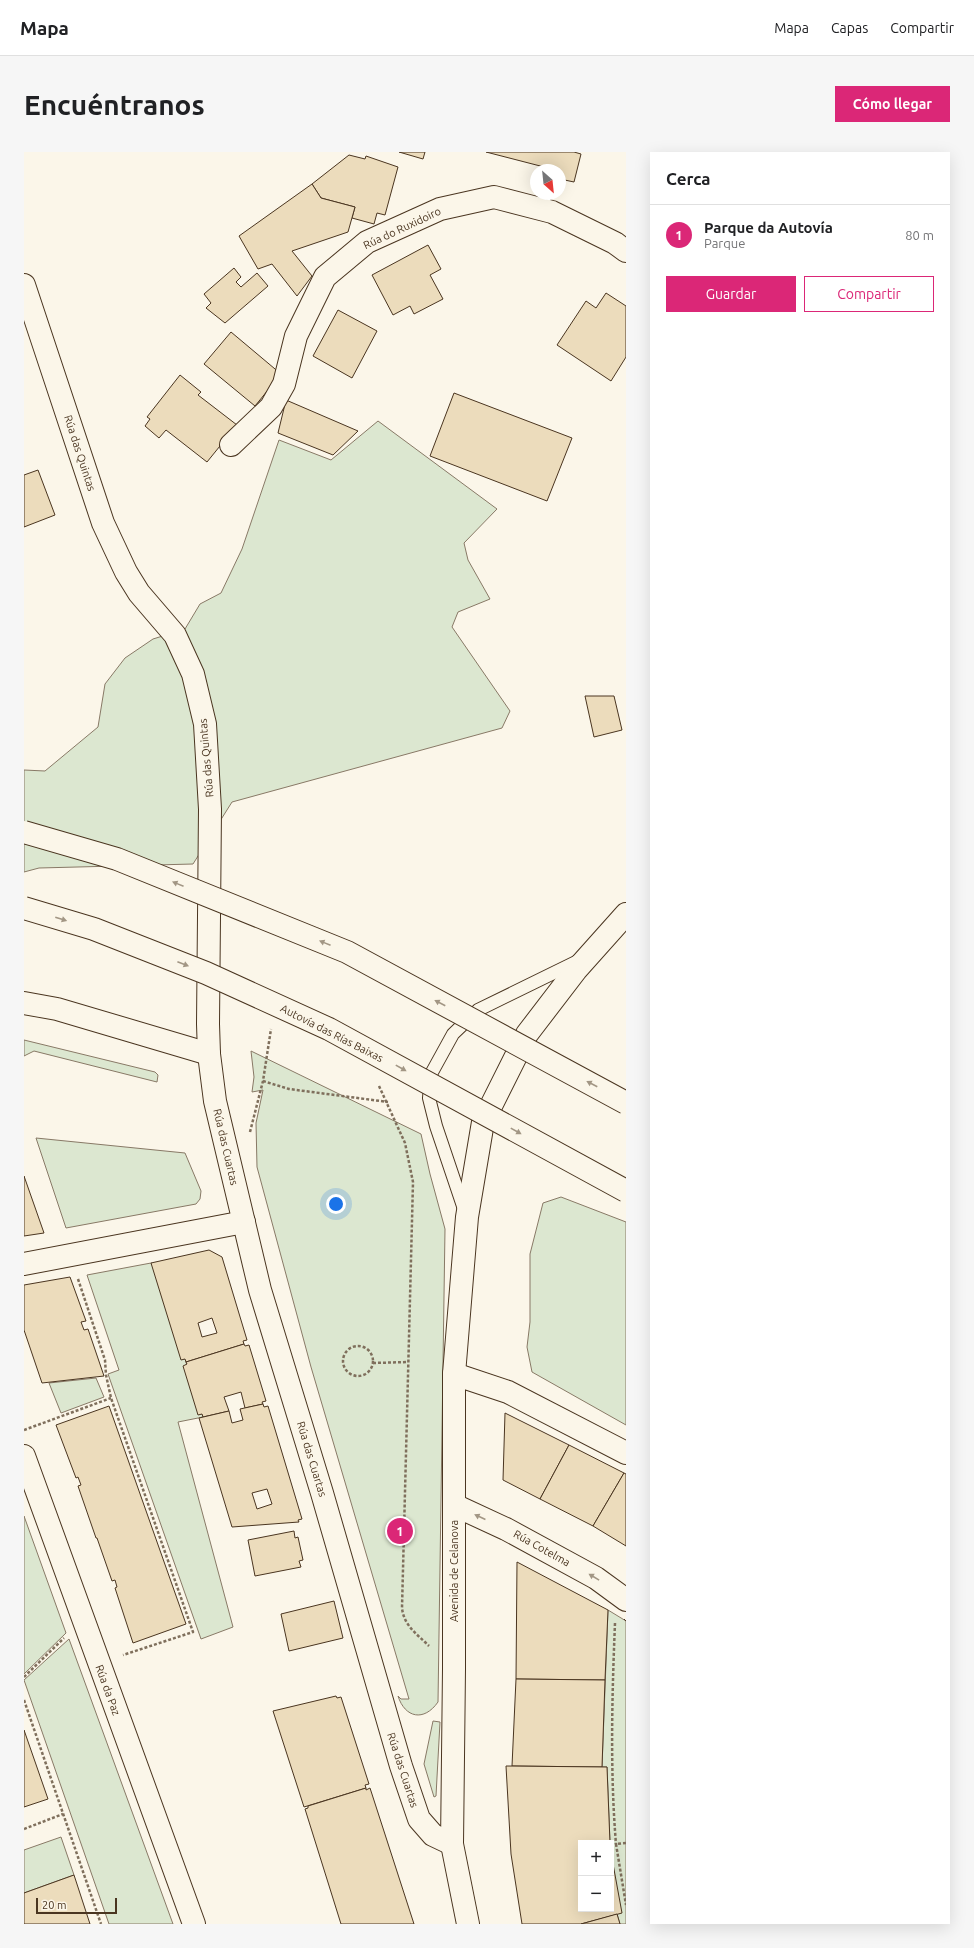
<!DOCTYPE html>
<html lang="es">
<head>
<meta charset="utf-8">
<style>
	body { margin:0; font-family:Ubuntu,sans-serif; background:#f6f6f6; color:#202124 }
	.controls { position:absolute; right:12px; bottom:12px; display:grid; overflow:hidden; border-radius:0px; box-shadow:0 4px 16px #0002 }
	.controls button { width:36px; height:36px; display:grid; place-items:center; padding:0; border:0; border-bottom:1px solid #e0e0e0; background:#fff; color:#202124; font:20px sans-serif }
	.compass { position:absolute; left:506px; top:12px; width:36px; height:36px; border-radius:50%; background:#fff; box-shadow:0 4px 16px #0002; rotate:153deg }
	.scale { position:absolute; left:12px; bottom:10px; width:81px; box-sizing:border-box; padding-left:4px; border:2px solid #4a3520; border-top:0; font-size:11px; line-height:14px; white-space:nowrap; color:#4a3520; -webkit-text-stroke:3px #fbf6e9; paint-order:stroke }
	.you { position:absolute; left:312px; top:1052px; width:14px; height:14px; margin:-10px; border:3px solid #fff; border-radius:50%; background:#1a73e8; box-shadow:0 0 0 6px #1a73e833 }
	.badge { display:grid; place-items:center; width:26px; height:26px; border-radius:50%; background:#db2777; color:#fff; font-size:13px; font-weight:700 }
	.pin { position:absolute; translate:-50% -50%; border:2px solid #fff; box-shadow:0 1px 4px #0006 }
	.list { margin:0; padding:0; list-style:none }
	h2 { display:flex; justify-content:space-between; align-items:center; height:52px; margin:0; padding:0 16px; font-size:17px }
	h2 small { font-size:13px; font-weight:400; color:#757577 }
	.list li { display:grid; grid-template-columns:26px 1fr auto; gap:12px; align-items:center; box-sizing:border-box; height:60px; padding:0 16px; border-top:1px solid #e0e0e0 }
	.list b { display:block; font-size:15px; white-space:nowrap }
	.list p { margin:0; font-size:13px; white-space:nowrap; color:#757577 }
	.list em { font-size:13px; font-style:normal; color:#757577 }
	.actions { display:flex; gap:8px; padding:12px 16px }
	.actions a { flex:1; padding:9px 0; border:1px solid #db2777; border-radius:0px; text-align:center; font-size:14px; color:#db2777 }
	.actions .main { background:#db2777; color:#fff }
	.map { position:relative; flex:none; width:602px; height:1772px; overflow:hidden; border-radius:0px }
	header { display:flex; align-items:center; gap:24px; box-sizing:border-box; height:56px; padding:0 20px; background:#fff; border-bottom:1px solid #e0e0e0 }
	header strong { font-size:19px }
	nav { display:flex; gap:22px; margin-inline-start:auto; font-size:14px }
	.intro { display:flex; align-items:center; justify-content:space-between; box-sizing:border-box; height:96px; padding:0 24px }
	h1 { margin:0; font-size:28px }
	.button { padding:10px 18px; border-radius:0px; background:#db2777; color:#fff; font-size:14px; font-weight:700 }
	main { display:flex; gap:24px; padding:0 24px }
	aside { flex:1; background:#fff; border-radius:0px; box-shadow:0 4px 16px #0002 }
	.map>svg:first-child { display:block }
	.green { fill:#dce7d0; stroke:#887966 }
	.building { fill:#ecdcbc; stroke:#4a3520; fill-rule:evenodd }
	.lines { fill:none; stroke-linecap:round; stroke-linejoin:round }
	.service-casing { stroke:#4a3520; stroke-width:14 }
	.minor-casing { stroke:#4a3520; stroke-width:24 }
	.tertiary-casing { stroke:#4a3520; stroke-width:24 }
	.path { stroke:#7f6f5c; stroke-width:2.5; stroke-dasharray:3 2; stroke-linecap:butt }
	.service { stroke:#fbf6e9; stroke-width:12 }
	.minor { stroke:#fbf6e9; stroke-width:22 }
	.tertiary { stroke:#fbf6e9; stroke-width:22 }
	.motorway-bridge-casing { stroke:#4a3520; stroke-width:24; stroke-linecap:butt }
	.motorway-bridge { stroke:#fbf6e9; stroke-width:22 }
	.fence { stroke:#4a3520; stroke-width:1; stroke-dasharray:5 2; stroke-linecap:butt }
	.oneway { fill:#a29684 }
	.labels { text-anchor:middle; stroke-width:3; stroke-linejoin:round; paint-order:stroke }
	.street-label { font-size:11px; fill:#4a3520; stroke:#fbf6e9 }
</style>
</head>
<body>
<header>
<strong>Mapa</strong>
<nav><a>Mapa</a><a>Capas</a><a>Compartir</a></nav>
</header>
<div class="intro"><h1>Encuéntranos</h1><a class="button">Cómo llegar</a></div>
<main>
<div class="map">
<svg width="602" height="1772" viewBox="0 0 602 1772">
	<rect width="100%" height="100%" fill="#fbf6e9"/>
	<g class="green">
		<path d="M354 269 473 357 440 391 444 408 466 447 434 460 428 475 486 559 478 576 208 650 169 712 15 716 0 720V618L21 619 74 575 81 532 101 506 129 487 161 477 176 452 197 441 218 397 255 288 307 308Z"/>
		<path d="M0 888 131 920 134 923 133 930 10 899 0 904Z"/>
		<path d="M227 899 397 982 406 1022 421 1077 414 1550C400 1570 381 1566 374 1544L377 1547H385L287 1215 233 1015 232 971 239 938 228 940 230 925Z"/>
		<path d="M12 986 161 1001 177 1039 176 1047 172 1052 42 1076Z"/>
		<path d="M537 1045 602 1070V1273L508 1220 503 1195 506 1170V1102L519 1051Z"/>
		<path d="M127 1111 132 1113 179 1265 154 1270 209 1475 177 1487 84 1222 95 1218 63 1123Z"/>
		<path d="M72 1226 80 1245 37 1261 25 1231Z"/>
		<path d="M0 1364 42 1481 0 1522Z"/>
		<path d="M584 1458 602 1469V1772H596L593 1762 586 1691 583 1615H578Z"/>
		<path d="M45 1487 149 1772H85L0 1528Z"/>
		<path d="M409 1569 416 1570 412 1644 410 1645 400 1612Z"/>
		<path d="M37 1685 50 1723 0 1741V1698Z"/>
	</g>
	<g class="building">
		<path d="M375 0H401L399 7Z"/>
		<path d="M462 0H550L557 2 550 30 536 27V18H523L524 16Z"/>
		<path d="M325 3 341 7 342 4 374 15 361 63 353 61 350 72 328 66 331 55 297 46 288 32Z"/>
		<path d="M288 32 297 46 331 55 324 80 268 99 288 124 273 144 248 112 234 117 215 84Z"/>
		<path d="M404 93 417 117 406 123 419 147 390 162 386 154 369 163 348 123Z"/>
		<path d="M210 116 217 125 212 130 217 135 233 121 244 134 201 171 182 156 187 151 180 142Z"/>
		<path d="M582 141 602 154V205L587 229 533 193 562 149 572 156Z"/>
		<path d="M314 158 353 179 328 226 289 204Z"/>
		<path d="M207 180 257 222 231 254 180 212Z"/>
		<path d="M156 223 177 240 174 243 213 273 183 310 142 278 135 286 121 274 126 267 123 265Z"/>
		<path d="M430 241 548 286 523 349 406 304Z"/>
		<path d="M262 248 334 279 309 303 254 281Z"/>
		<path d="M14 318 31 363 0 375V323Z"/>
		<path d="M561 544H590L598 578 570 585Z"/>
		<path d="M0 1024 20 1081 0 1084Z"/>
		<path d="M185 1098 198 1105 223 1188 219 1189 220 1192 162 1210 161 1207 157 1208 127 1111ZM188 1166 193 1181 178 1185 174 1171Z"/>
		<path d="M46 1125 62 1169 57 1170 60 1178 64 1177 80 1224 18 1231 0 1178V1133Z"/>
		<path d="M220 1192 221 1194 225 1193 242 1249 238 1250 239 1252 221 1256 217 1240 200 1245 205 1259 179 1265 178 1262 174 1263 159 1214 163 1212 162 1210Z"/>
		<path d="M239 1252 240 1255 244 1254 278 1367 274 1368 275 1370 208 1375 175 1266 205 1259 208 1271 219 1268 216 1257ZM243 1337 248 1352 233 1357 228 1341Z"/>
		<path d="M85 1254 162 1472 109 1491 91 1436 93 1435 91 1428 88 1429 73 1386H72L54 1334 57 1333 54 1325 52 1326 32 1273Z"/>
		<path d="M481 1261 545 1293 516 1347 479 1328Z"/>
		<path d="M545 1293 600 1321 569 1374 516 1347Z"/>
		<path d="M600 1321 602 1322V1394L569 1374Z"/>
		<path d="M270 1379 271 1386 274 1385 279 1408 275 1409 277 1415 231 1424 224 1388Z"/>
		<path d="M493 1410 584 1458 581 1528 492 1527Z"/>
		<path d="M310 1449 319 1486 265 1499 257 1462Z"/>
		<path d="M492 1527 581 1528 578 1615 488 1614Z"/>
		<path d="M312 1544 313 1546 317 1545 345 1632 341 1633 342 1636 280 1655 249 1559Z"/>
		<path d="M0 1578 24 1647 0 1655Z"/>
		<path d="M482 1614 583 1615 586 1691H557V1757H587V1701L598 1761 557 1772H498L487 1702Z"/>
		<path d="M342 1636V1638L346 1636 390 1772H317L281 1657 284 1656V1654Z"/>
		<path d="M50 1723 66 1772H0V1741Z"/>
		<path d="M593 1762 596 1772H557Z"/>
	</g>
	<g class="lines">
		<g class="service-casing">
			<path id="service" d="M441 1060 412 974 405 946 407 922 429 882 454 858 554 809"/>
		</g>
		<g class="minor-casing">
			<g id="minor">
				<path d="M0 133 79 371 102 420 115 441 151 483 169 522 181 572 186 657 184 872 185 902 191 949 236 1138 298 1341 377 1614 395 1667 409 1683 428 1692"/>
				<path d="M207 293 247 255 260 232 272 184 301 125 343 90 416 57 470 45 528 60 591 91 602 99"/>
				<path d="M0 851 33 857 185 902"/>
				<path d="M0 1112 220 1070"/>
				<path d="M430 1222 484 1240 602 1301"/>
				<path d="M0 1304 170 1772"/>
				<path d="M430 1353 482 1377 572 1426 602 1448"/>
			</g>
		</g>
		<g class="tertiary-casing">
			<path id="tertiary" d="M444 1772 428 1692 430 1517V1222L443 1065 459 970 503 882 552 818 602 762"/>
		</g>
		<g class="path">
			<path d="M239 929 265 937 364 950"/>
			<path d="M355 934 381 991 389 1030 378 1456C380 1474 393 1482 405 1494"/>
			<path d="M226 980 239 929 247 877"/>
			<path d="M54 1127 81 1208 82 1223 87 1246 169 1480 99 1503"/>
			<circle cx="334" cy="1209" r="15"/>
			<path d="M349 1211 384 1210"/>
			<path d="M0 1278 87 1246"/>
			<path d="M591 1471C588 1544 586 1619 592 1692"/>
			<path d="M0 1525 40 1486"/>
			<path d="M0 1548 77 1772"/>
			<path d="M0 1677 39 1662"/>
			<path d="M602 1691 592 1692 602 1753"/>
		</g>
		<use href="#service" class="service"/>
		<use href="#minor" class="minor"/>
		<use href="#tertiary" class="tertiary"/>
		<g class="motorway-bridge-casing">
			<g id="motorway-bridge">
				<path d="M0 680 93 707 323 800 602 951"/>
				<path d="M0 756 70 777 182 821 305 877 602 1039"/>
			</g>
		</g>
		<use href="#motorway-bridge" class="motorway-bridge"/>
		<path class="fence" d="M600 1467 602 1469"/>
	</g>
	<defs><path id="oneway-solid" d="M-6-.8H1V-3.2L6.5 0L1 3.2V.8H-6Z"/></defs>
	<g class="oneway">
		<use href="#oneway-solid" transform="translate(154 732) rotate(-158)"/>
		<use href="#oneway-solid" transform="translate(37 767) rotate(17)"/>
		<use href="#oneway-solid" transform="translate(301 791) rotate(-158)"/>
		<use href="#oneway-solid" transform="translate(159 812) rotate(21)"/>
		<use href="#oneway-solid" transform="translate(416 851) rotate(-152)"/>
		<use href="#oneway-solid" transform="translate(377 916) rotate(29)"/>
		<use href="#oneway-solid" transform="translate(568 932) rotate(-152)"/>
		<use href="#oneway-solid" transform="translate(492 979) rotate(29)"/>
		<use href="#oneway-solid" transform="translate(456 1365) rotate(-155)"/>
		<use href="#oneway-solid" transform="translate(570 1425) rotate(-149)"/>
	</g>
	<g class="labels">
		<g class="street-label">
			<text transform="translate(378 76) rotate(-25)" y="4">Rúa do Ruxidoiro</text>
			<text transform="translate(56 301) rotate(72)" y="4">Rúa das Quintas</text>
			<text transform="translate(182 606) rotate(-95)" y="4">Rúa das Quintas</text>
			<text transform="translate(308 881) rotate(27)" y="4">Autovía das Rías Baixas</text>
			<text transform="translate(202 995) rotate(77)" y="4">Rúa das Cuartas</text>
			<text transform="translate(288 1307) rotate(73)" y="4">Rúa das Cuartas</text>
			<text transform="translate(518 1396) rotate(29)" y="4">Rúa Cotelma</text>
			<text transform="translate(430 1419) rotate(-90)" y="4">Avenida de Celanova</text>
			<text transform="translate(84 1538) rotate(70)" y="4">Rúa da Paz</text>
			<text transform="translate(379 1618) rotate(72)" y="4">Rúa das Cuartas</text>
		</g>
	</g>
</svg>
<div class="controls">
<button>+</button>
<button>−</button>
</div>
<svg class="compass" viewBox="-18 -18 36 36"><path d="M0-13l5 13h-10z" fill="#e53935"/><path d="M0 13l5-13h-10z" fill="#757577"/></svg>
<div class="scale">20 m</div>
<div class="you"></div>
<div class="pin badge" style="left:376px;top:1379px">1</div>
</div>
<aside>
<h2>Cerca<small></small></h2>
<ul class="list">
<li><span class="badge">1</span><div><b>Parque da Autovía</b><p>Parque</p></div><em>80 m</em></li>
</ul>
<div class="actions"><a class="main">Guardar</a><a>Compartir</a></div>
</aside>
</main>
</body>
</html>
